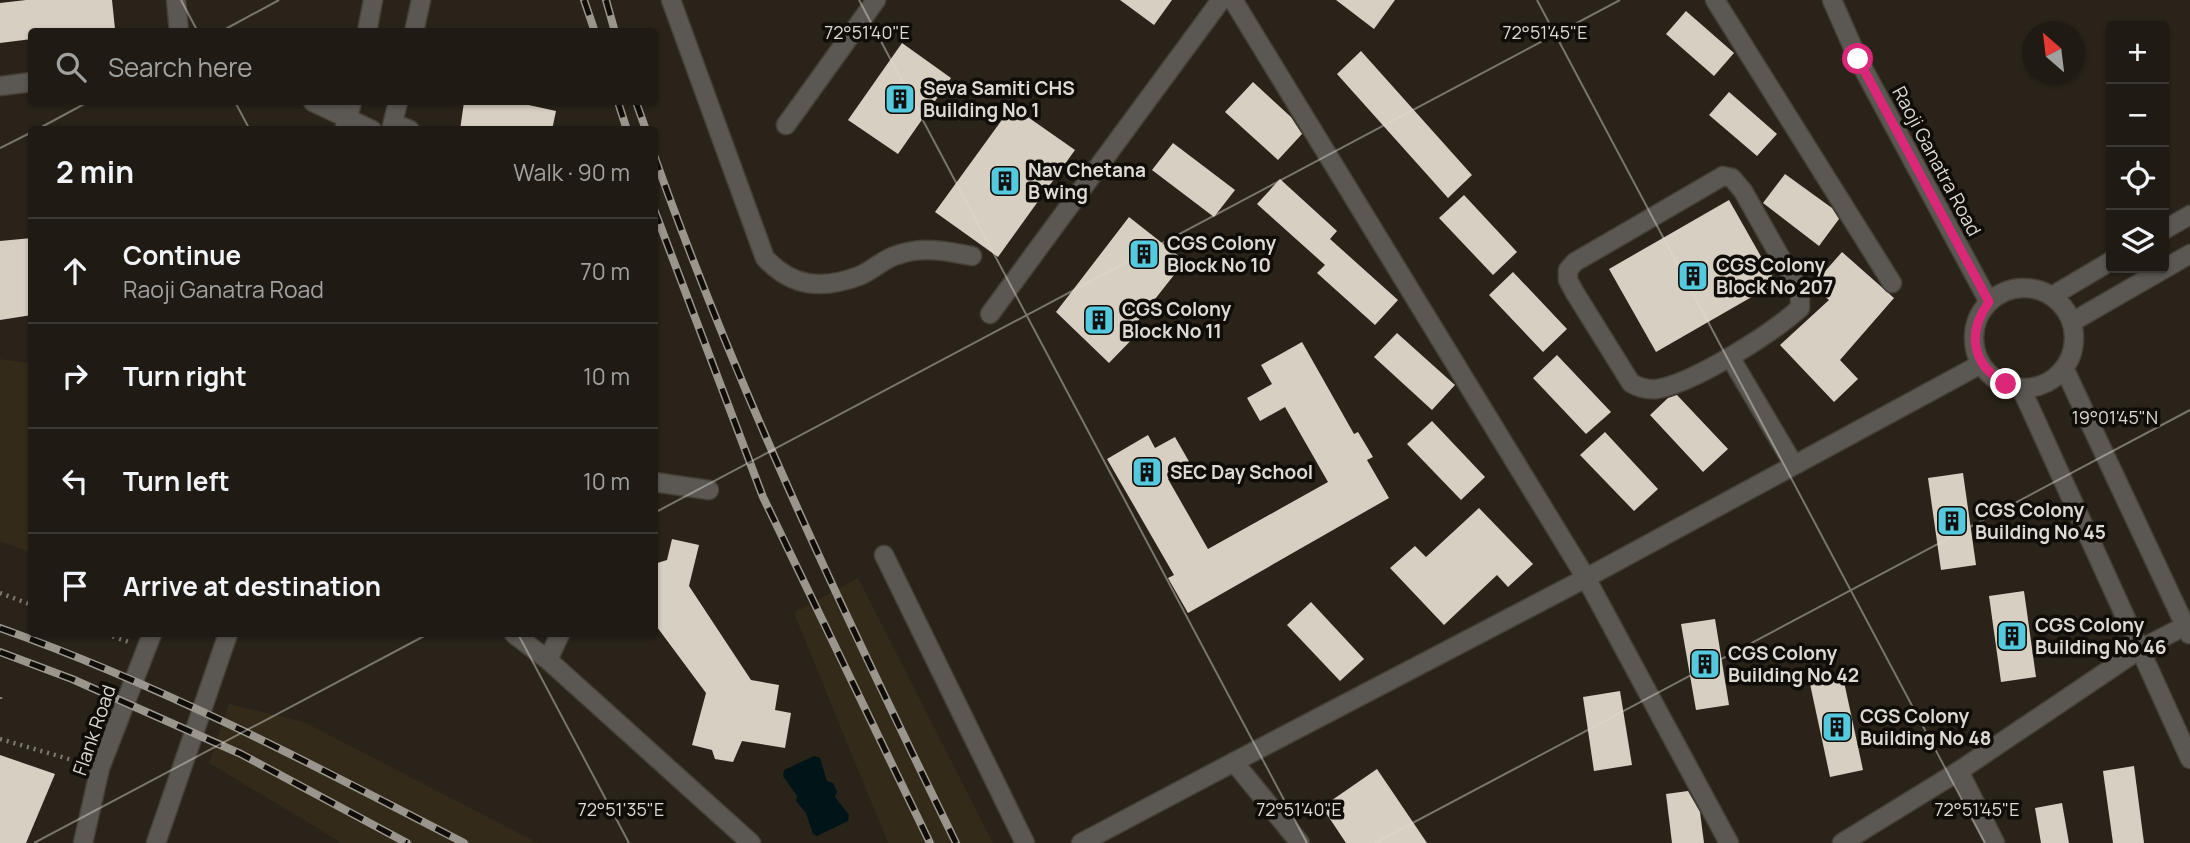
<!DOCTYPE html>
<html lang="en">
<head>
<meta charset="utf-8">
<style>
	body { margin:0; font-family:Manrope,sans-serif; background:#2c2721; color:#f1f3f6 }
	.controls { position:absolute; right:21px; top:21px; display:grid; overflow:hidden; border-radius:7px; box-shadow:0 2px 5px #0004 }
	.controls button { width:63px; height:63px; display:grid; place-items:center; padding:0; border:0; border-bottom:2px solid #3c3833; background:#1f1a13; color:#f1f3f6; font:35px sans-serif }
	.compass { position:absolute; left:2022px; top:21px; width:63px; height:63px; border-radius:50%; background:#1f1a13; box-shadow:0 2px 5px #0004; rotate:332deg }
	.stop { position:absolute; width:21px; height:21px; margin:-16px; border:5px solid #db2777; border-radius:50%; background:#fff }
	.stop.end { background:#db2777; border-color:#fff; box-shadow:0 2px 7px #0008 }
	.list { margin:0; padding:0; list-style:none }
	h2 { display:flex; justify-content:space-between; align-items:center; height:91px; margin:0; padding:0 28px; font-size:30px }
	h2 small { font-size:23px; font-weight:400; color:#a1a1a0 }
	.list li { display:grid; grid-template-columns:46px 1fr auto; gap:21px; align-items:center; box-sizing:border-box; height:105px; padding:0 28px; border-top:2px solid #3c3833 }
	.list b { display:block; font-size:26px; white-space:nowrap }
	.list p { margin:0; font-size:23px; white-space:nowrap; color:#a1a1a0 }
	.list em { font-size:23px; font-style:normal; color:#a1a1a0 }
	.icon { flex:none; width:38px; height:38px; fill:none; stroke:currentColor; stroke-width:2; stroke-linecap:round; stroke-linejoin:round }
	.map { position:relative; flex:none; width:2190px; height:843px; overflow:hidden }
	.search { position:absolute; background:#1f1a13; box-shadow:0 2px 5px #0004; left:28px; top:28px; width:630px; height:77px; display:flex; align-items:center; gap:18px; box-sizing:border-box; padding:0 24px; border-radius:7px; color:#a1a1a0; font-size:26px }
	.panel { position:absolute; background:#1f1a13; box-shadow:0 2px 5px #0004; left:28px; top:126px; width:630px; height:511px; border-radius:7px }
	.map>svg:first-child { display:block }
	.built { fill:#342a1a }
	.water { fill:#011519 }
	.building { fill:#d7cfc2 }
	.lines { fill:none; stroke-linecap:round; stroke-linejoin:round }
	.minor-casing { stroke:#464037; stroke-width:21 }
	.path { stroke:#807b73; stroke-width:4.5; stroke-dasharray:2 5; stroke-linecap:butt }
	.minor { stroke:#5b5853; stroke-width:18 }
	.rail-casing { stroke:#9a958d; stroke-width:8 }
	.rail { stroke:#100d09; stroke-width:5; stroke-dasharray:16; stroke-linecap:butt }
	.route { stroke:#db2777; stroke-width:9 }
	.ticks { fill:none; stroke:#ded9d3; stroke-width:2; stroke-opacity:0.45 }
	.labels { text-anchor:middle; stroke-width:7; stroke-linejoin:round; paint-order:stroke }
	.poi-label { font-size:19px; font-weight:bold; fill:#ded9d3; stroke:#100d09; text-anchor:start }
	.street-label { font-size:19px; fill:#ded9d3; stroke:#100d09 }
	.ticks-label { font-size:18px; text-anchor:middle; fill:#ded9d3; stroke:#100d09; stroke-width:7; stroke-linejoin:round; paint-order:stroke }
</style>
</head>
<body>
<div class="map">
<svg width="2190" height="843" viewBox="0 0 2190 843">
	<rect width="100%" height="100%" fill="#292319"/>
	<g class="built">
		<path d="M0 359 31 363V553L0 541Z"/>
		<path d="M858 578 993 843H888L794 613Z"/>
		<path d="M229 704 304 722 538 843H342L209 763Z"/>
	</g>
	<path class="water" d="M814 756 820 758 827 781 833 783 837 792 835 797 849 815 848 821 817 836 813 834 806 813 796 801 797 796 783 776 784 770Z"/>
	<g class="building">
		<path d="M26 0H112L115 29 32 32V39L0 43V3Z"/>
		<path d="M1120 0H1172L1154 25Z"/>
		<path d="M1336 0H1395L1374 29Z"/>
		<path d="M1686 11 1734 53 1714 76 1666 34Z"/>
		<path d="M902 43 951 78 898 154 848 120Z"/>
		<path d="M1361 51 1472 175 1448 198 1337 74Z"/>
		<path d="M1253 82 1291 117 1302 134 1278 160 1225 112Z"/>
		<path d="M1729 92 1777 134 1757 156 1709 115Z"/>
		<path d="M464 102H515L556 111 552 130H460Z"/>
		<path d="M1012 106 1075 150 998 257 935 212Z"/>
		<path d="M1173 143 1235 190 1214 217 1152 170Z"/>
		<path d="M1785 174 1832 208 1839 219 1819 246 1763 203Z"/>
		<path d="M1280 179 1337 231 1330 239 1398 300 1375 325 1317 273 1325 265 1257 204Z"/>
		<path d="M1464 195 1517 252 1493 275 1439 218Z"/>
		<path d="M1729 200 1776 283 1656 352 1609 269Z"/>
		<path d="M1129 217 1185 261 1137 322 1143 328 1109 363 1056 312Z"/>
		<path d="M32 238V315L0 320V241Z"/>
		<path d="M1842 252 1894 298 1840 360 1858 379 1834 402 1780 345 1829 300 1812 286Z"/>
		<path d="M1513 272 1567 329 1543 352 1489 295Z"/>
		<path d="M1397 333 1455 385 1432 410 1374 357Z"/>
		<path d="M1302 342 1354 434 1358 432 1373 457 1367 460 1389 498 1188 613 1168 578 1174 575 1107 459 1148 435 1155 448 1175 437 1191 465 1168 479 1208 549 1328 482 1285 407 1260 421 1247 398 1272 384 1261 365Z"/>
		<path d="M1557 355 1611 412 1586 434 1533 378Z"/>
		<path d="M1677 395 1728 449 1703 472 1650 415 1668 398Z"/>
		<path d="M1432 421 1485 477 1461 500 1407 444Z"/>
		<path d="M1605 432 1658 489 1634 511 1580 455Z"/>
		<path d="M1963 473 1976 565 1941 570 1928 478Z"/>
		<path d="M1479 508 1533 564 1508 587 1497 575 1444 625 1390 568 1415 546 1426 557Z"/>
		<path d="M672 539 699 545 689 586 751 680 779 685 775 710 791 713 785 748 742 741 733 762 715 759 712 750 692 745 706 693 654 623V564L667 560Z"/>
		<path d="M2024 591 2036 677 2001 682 1989 596Z"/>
		<path d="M1311 602 1364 659 1340 681 1287 625Z"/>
		<path d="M1715 619 1729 705 1696 710 1681 624Z"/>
		<path d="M1843 677 1863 770 1830 777 1810 684Z"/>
		<path d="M1620 691 1632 765 1594 771 1583 697Z"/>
		<path d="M0 755 55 774 26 843H0Z"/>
		<path d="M2134 766 2144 843H2113L2103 771Z"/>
		<path d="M1377 769 1427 843H1346L1322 807Z"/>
		<path d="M1688 791 1700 812 1704 843H1672L1666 794Z"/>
		<path d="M2062 803 2069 843H2041L2035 808Z"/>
	</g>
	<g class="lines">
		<g class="minor-casing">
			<g id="minor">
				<path d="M176 0 179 32"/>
				<path d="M671 0 765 258C792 287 821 290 859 276 872 271 883 259 897 255 922 246 947 251 972 256"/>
				<path d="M1233 0 1586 578 1729 843"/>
				<path d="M1715 0 1892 283"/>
				<path d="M1832 0 1858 59 1989 302"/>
				<path d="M367 32 373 0"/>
				<path d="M414 32 421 0"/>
				<path d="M0 86 32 82"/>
				<path d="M313 102 372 130"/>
				<path d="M393 123 410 130"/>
				<path d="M786 125 876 0"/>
				<path d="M344 130 352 102"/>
				<path d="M391 130 398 102"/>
				<path d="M1723 176 1732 178 1743 191 1800 292V308C1771 334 1694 383 1657 389 1646 390 1639 388 1631 383L1575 293 1568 280V270L1575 262Z"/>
				<path d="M2164 230 2190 215"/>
				<circle cx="2024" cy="338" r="50"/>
				<path d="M2052 296 2111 261"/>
				<path d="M990 314 1221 0"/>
				<path d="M2072 322 2190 254"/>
				<path d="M1730 357 1794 465"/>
				<path d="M2064 368 2189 634"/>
				<path d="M2021 388 2190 759"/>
				<path d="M654 482 709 490"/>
				<path d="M884 555 1025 843"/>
				<path d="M514 634 548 660 751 843"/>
				<path d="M548 660 560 634"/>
				<path d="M1959 771 1995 843"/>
				<path d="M83 843 100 768 152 634"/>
				<path d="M156 843 228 634"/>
				<path d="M1081 843 1234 762"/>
				<path d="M1300 843 1234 762 1586 578 1981 364"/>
				<path d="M1842 843 1959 771 2140 649 2185 626"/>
			</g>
		</g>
		<g class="path">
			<path d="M0 593 32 605"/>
			<path d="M106 634 129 642"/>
			<path d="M0 697V700"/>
			<path d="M0 739 79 762"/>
		</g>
		<use href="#minor" class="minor"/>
		<g class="rail-casing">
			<g id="rail">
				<path d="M584 0 595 32"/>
				<path d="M606 0 615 32"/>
				<path d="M618 102 627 130"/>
				<path d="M636 102 646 130"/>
				<path d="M654 155C738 392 846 618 956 843"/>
				<path d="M654 209 763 497 930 843"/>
				<path d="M0 628C161 685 312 764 464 843"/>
				<path d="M0 652 72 679 241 754 407 843"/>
			</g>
		</g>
		<use href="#rail" class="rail"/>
	</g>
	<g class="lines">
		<path class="route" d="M1858 59 1989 302C1966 333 1972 365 2006 384"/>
	</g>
	<path class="ticks" d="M181 0 198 32M859 0 1307 843M1537 0 1985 843M220 32 279 0M235 102 250 130M36 130 88 102M0 148 32 132M654 513 1620 0M518 634 629 843M34 843 428 634M1375 843 2190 410"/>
	<defs>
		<g id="building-square" transform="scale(1.575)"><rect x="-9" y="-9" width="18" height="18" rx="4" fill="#55cade" stroke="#100d09"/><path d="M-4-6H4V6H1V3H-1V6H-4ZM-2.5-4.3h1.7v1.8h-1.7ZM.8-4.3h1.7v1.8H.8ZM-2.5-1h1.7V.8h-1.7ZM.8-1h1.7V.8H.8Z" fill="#111"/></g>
	</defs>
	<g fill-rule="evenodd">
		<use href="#building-square" x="900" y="99"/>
		<use href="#building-square" x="1005" y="181"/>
		<use href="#building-square" x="1144" y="254"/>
		<use href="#building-square" x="1693" y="276"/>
		<use href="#building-square" x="1099" y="320"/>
		<use href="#building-square" x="1147" y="472"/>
		<use href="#building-square" x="1952" y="521"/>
		<use href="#building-square" x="2012" y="636"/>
		<use href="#building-square" x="1705" y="664"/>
		<use href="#building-square" x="1837" y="727"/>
	</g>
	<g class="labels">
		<g class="poi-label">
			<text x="923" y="95">Seva Samiti CHS<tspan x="923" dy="22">Building No 1</tspan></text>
			<text x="1028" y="177">Nav Chetana<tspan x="1028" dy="22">B wing</tspan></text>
			<text x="1167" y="250">CGS Colony<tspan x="1167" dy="22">Block No 10</tspan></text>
			<text x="1716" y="272">CGS Colony<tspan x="1716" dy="22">Block No 207</tspan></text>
			<text x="1122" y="316">CGS Colony<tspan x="1122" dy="22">Block No 11</tspan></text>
			<text x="1170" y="479">SEC Day School</text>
			<text x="1975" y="517">CGS Colony<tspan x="1975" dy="22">Building No 45</tspan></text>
			<text x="2035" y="632">CGS Colony<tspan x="2035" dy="22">Building No 46</tspan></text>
			<text x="1728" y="660">CGS Colony<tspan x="1728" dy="22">Building No 42</tspan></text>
			<text x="1860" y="723">CGS Colony<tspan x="1860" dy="22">Building No 48</tspan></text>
		</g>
		<g class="street-label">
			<text transform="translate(1937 161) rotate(62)" y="7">Raoji Ganatra Road</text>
			<text transform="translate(94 730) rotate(-71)" y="7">Flank Road</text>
		</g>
	</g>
	<g class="ticks-label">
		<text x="867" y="39">72°51'40"E</text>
		<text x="1545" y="39">72°51'45"E</text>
		<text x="2115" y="424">19°01'45"N</text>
		<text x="621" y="816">72°51'35"E</text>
		<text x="1299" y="816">72°51'40"E</text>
		<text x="1977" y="816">72°51'45"E</text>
	</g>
</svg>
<div class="controls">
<button>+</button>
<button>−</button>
<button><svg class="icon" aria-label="locate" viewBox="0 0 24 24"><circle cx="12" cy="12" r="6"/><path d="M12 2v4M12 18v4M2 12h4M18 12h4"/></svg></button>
<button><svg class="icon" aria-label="layers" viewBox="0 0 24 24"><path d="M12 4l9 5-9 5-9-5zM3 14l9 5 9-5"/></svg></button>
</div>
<svg class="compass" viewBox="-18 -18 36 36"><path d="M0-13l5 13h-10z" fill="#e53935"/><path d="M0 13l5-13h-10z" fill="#a1a1a0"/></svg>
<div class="stop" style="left:1858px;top:59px"></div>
<div class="stop end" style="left:2006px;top:384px"></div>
<div class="search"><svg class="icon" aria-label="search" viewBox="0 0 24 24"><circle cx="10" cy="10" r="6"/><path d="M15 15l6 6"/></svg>Search here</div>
<section class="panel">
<h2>2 min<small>Walk · 90 m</small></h2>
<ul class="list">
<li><svg class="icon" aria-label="ahead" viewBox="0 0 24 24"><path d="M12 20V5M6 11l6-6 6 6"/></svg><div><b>Continue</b><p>Raoji Ganatra Road</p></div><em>70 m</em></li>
<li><svg class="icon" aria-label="right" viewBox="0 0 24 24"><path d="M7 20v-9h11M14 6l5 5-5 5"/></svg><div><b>Turn right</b></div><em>10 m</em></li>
<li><svg class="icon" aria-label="left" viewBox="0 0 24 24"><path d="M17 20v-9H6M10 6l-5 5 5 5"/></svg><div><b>Turn left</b></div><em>10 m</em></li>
<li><svg class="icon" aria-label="arrive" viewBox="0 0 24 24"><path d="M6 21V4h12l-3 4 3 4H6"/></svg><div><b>Arrive at destination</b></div></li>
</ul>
</section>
</div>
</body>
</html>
